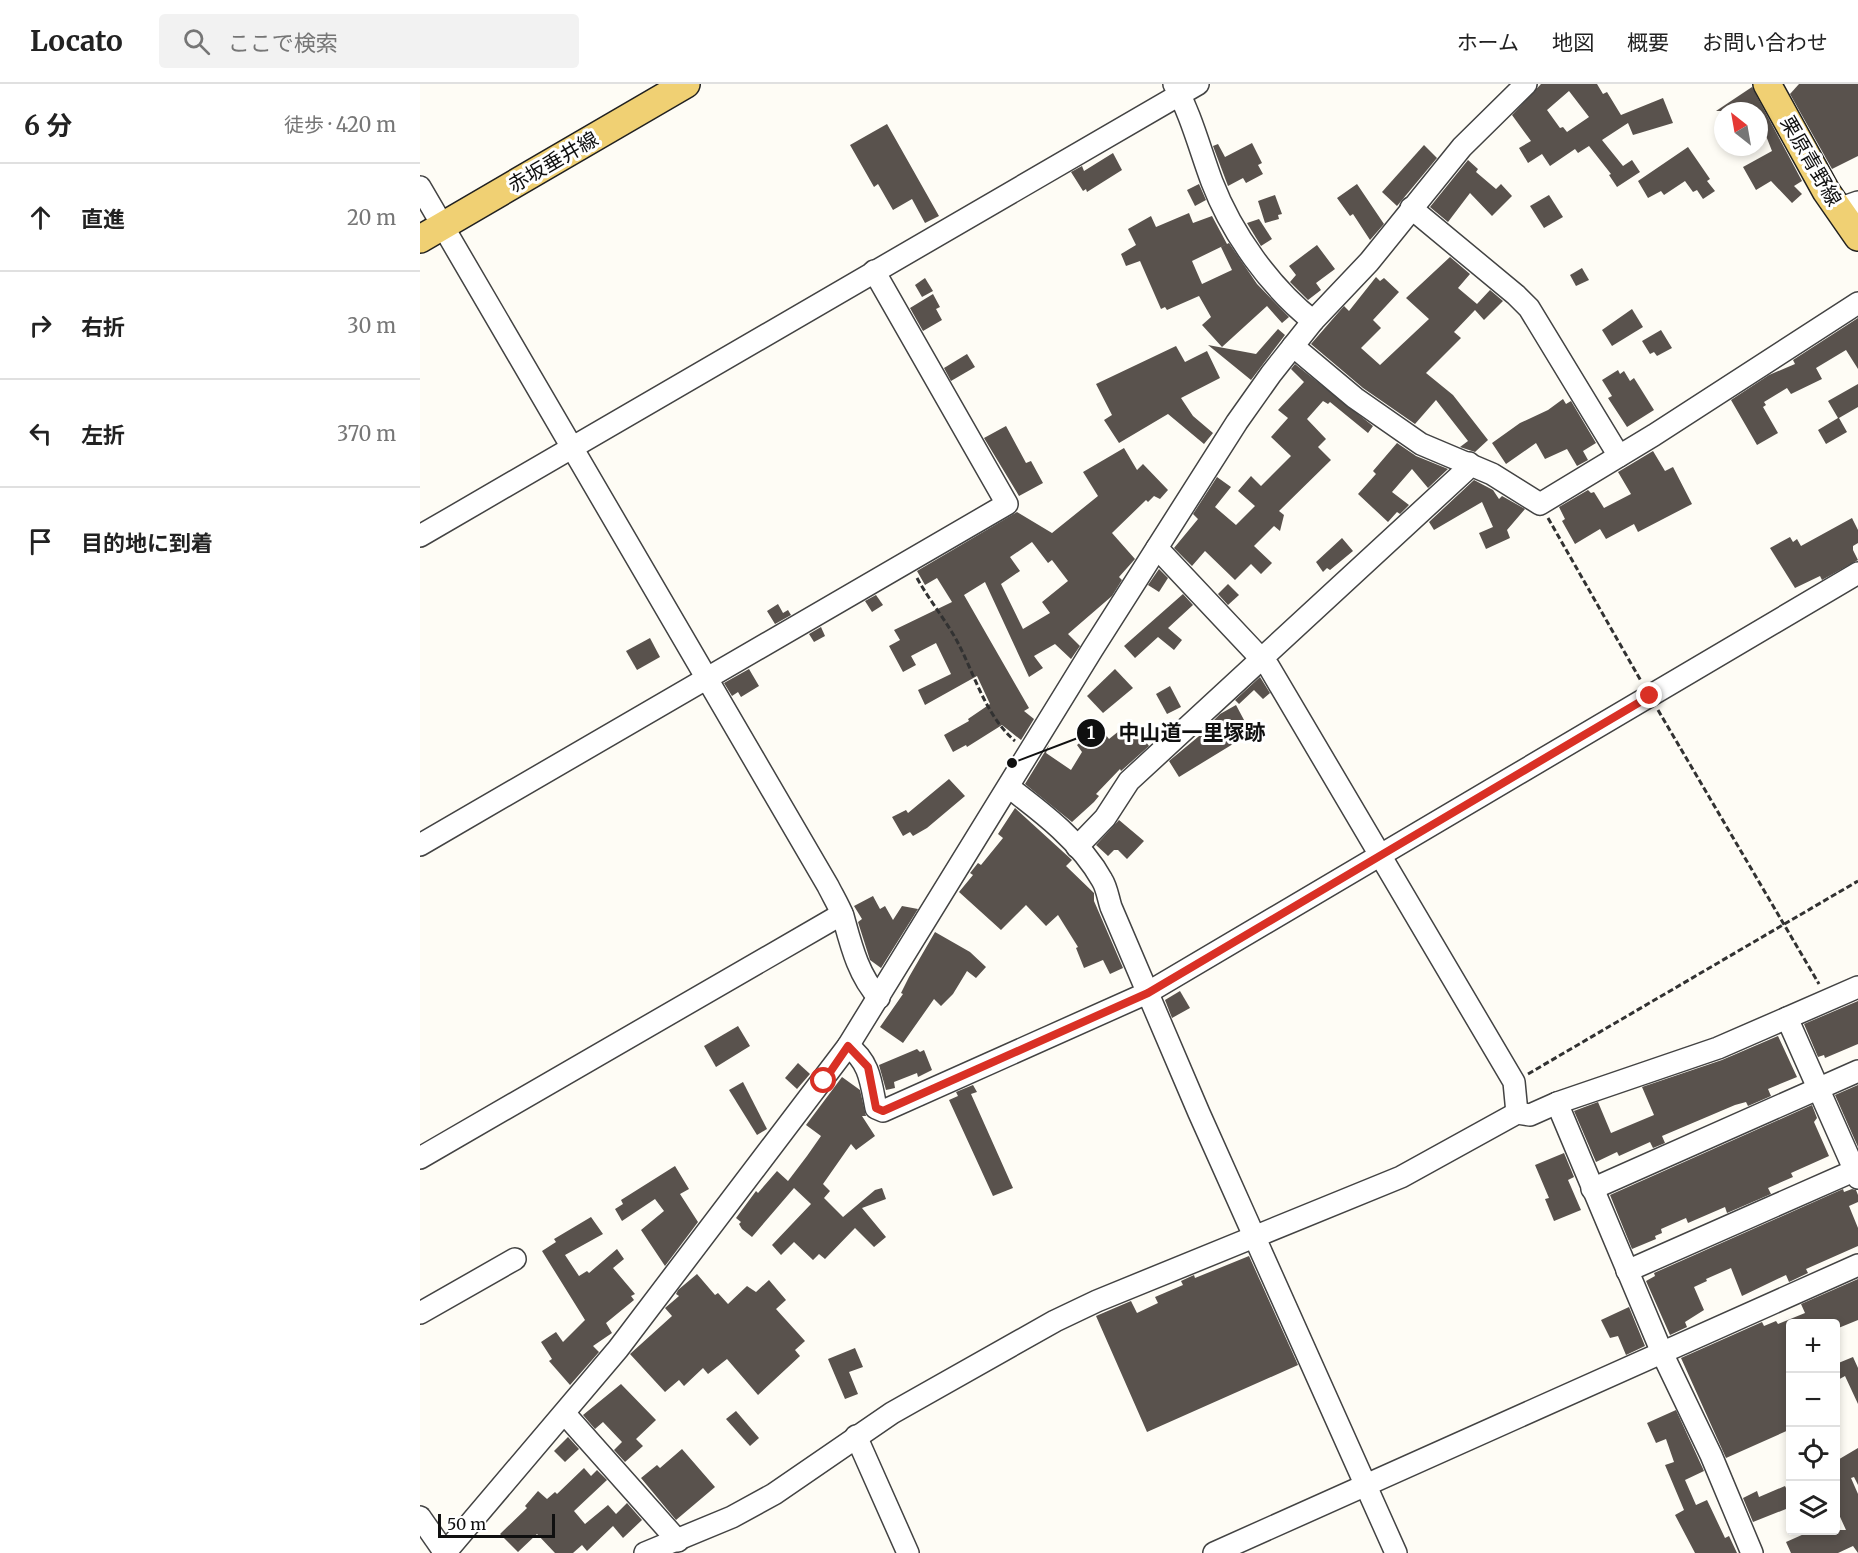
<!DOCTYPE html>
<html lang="ja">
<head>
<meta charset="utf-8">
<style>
	body { margin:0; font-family:Merriweather,"Noto Sans JP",serif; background:#f2f2f2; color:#222 }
	.controls { position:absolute; right:18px; bottom:18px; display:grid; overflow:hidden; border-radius:6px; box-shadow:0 3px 9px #0003 }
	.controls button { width:54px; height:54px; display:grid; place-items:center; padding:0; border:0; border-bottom:2px solid #e0e0e0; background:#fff; color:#222; font:30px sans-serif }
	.compass { position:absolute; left:1294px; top:18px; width:54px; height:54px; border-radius:50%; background:#fff; box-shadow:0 3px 9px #0003; rotate:329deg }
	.scale { position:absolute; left:18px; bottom:15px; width:117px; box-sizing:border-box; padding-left:6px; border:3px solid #101010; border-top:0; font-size:16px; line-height:21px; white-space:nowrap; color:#101010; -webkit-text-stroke:4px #fff; paint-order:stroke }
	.stop { position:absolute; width:18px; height:18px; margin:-14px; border:4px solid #d93025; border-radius:50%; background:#fff }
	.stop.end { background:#d93025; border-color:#fff; box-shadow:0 2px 6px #0008 }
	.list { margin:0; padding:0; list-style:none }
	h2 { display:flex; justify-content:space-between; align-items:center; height:78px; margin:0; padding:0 24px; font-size:26px }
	h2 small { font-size:20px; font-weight:400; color:#767676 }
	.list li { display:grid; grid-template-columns:39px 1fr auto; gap:18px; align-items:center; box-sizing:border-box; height:108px; padding:0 24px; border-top:2px solid #e0e0e0 }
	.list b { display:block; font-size:22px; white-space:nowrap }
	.list em { font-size:20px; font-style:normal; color:#767676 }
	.icon { flex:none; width:33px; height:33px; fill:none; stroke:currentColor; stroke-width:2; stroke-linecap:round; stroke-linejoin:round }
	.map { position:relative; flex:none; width:1438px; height:1469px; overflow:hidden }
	header { display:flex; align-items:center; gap:36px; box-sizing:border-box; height:84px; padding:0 30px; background:#fff; border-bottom:2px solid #e0e0e0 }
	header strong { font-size:28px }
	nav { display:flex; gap:33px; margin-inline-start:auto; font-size:21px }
	.search { width:420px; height:54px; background:#f2f2f2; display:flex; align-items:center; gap:15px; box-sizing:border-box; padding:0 21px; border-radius:6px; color:#767676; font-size:22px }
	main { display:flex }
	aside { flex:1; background:#fff }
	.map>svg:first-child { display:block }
	.building { fill:#59524d; fill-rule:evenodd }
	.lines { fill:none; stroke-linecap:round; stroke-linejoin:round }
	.minor-casing { stroke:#434343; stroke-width:24 }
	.major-casing { stroke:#212121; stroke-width:30 }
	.path { stroke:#323232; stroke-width:3; stroke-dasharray:6 3; stroke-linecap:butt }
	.minor { stroke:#fff; stroke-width:21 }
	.major { stroke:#f0d073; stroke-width:27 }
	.route { stroke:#d93025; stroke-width:8 }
	.labels { text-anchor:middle; stroke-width:6; stroke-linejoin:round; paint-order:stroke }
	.street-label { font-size:20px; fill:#101010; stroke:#fff }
	.leader { fill:none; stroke:#101010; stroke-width:2 }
	.callout-dot { fill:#101010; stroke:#fff; stroke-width:2 }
	.mark-label { font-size:18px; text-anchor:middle; font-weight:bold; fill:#fff }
	.callout-label { font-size:21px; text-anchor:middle; font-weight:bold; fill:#101010; stroke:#fff; stroke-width:6; stroke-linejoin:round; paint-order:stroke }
</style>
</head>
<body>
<header>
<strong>Locato</strong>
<div class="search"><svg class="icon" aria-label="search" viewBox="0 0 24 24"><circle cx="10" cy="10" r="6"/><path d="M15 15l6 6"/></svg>ここで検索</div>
<nav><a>ホーム</a><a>地図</a><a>概要</a><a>お問い合わせ</a></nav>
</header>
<main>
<aside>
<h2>6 分<small>徒歩 · 420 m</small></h2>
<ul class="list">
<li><svg class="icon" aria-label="ahead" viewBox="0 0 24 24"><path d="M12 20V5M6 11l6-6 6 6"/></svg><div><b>直進</b></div><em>20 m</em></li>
<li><svg class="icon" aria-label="right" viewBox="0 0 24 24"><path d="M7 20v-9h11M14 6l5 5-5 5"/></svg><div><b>右折</b></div><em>30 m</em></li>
<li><svg class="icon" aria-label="left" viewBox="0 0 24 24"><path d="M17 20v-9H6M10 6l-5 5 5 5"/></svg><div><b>左折</b></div><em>370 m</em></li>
<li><svg class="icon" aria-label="arrive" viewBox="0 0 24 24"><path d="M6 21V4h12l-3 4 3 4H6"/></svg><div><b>目的地に到着</b></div></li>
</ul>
</aside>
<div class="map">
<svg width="1438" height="1469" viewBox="0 0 1438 1469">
	<rect width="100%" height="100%" fill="#fefcf5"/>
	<g class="building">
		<path d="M1121 0H1177L1183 10 1187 8 1201 31 1243 14 1253 39 1213 51 1208 39 1182 56 1203 82 1212 76 1220 88 1197 103 1189 91 1191 90 1169 62 1158 69 1155 65 1130 82 1122 70 1108 79 1099 64 1111 57 1092 31ZM1149 7 1169 33 1147 48 1143 43 1140 44 1127 26Z"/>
		<path d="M1379 0H1438V72L1412 85 1370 10Z"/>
		<path d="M1332 3 1382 97 1374 102 1382 110 1372 119 1351 97 1336 106 1323 83 1352 67 1339 34V27H1296Z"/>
		<path d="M467 40 519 132 505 139 492 115 473 126 458 100 454 103 430 61Z"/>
		<path d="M832 59 842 79 838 81 843 90 826 99 823 94 808 102 793 62 798 60 805 73Z"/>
		<path d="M1004 61 1017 74 977 122 962 108Z"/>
		<path d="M1268 63 1290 95 1287 97 1295 107 1283 115 1277 106 1273 108 1265 97 1244 111 1241 107 1228 114 1218 97Z"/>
		<path d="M693 69 702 86 667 108 666 105 663 107 651 88 662 82 664 87Z"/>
		<path d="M1048 76 1058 85 1056 88 1076 105 1081 100 1092 112 1072 132 1050 109 1028 138 1010 123Z"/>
		<path d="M779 100 786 116 775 122 767 106Z"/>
		<path d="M937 100 964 140 950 156 933 130 930 132 917 114Z"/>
		<path d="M855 111 862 130 858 131 859 135 845 139 838 117Z"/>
		<path d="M1129 111 1143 133 1124 144 1110 122Z"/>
		<path d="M769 129 773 139 792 132 807 160 772 177 782 200 812 186 801 163 809 159 837 200 869 233 862 239 847 222 802 263 782 241 791 233 779 212 747 226 745 223 741 225 720 177 706 182 701 170 716 161 708 145 731 132 736 143Z"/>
		<path d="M839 135 852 155 841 162 827 139Z"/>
		<path d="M897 161 915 185 896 199 901 206 888 216 870 198 876 191 869 182Z"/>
		<path d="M1030 173 1050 190 1038 204 1057 220 1070 206 1083 217 1064 236 1055 226 1034 248 1041 254 1006 289 1033 311 1068 356 1055 368 1040 363 1048 357 1016 316 995 340 943 304 891 260 924 222 929 227 956 193 960 197 964 194 979 208 953 236 961 244 941 264 960 281 1009 235 986 214Z"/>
		<path d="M1162 184 1169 196 1156 202 1150 191Z"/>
		<path d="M505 194 513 207 502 213 495 201Z"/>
		<path d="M513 210 520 223 516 225 522 236 503 247 490 224Z"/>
		<path d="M1212 225 1223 243 1192 262 1182 246Z"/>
		<path d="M1438 234V285L1426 266 1396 284 1402 295 1371 310 1367 304 1344 318 1346 321 1343 323 1358 349 1337 361 1311 316 1349 291 1375 280 1373 276Z"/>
		<path d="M858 245 865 251 831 296 788 261 836 270Z"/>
		<path d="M1241 246 1252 264 1237 272 1234 268 1230 270 1222 257Z"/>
		<path d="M756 262 765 278 787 267 800 294 761 314 773 332 793 349 784 360 748 330 699 359 684 336 692 331 676 300Z"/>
		<path d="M547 270 555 283 531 297 524 284Z"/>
		<path d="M875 280 953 342 948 349 910 318 908 320 903 317 887 335 906 355 898 363 911 376 859 427 864 431 860 447 854 442 834 462 852 479 841 490 831 480 815 496 785 467 772 482 754 464 778 435 773 430 797 393 811 403 795 423 816 441 835 422 818 407 831 392 841 402 871 372 851 353 868 334 858 326 884 298 871 285Z"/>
		<path d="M1198 286 1200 290 1204 287 1210 297 1214 294 1234 326 1207 343 1188 314 1192 312 1182 296Z"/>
		<path d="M1438 300V323L1419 334 1427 348 1406 360 1398 346 1418 334 1408 317Z"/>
		<path d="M1143 315 1146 320 1151 317 1176 359 1163 367 1168 376 1157 382 1147 365 1125 375 1116 359 1086 380 1072 359 1100 339 1128 326Z"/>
		<path d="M586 342 606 379 611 377 623 399 599 412 564 354Z"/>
		<path d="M977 359 996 372 1028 385 1008 404 992 385 972 408 989 421 980 430 977 428 968 438 938 410 956 390 953 387Z"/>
		<path d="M704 364 717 386 723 380 748 406 740 415 734 412 728 418 726 416 692 449 715 475 699 493 702 496 692 512 648 550 660 562 651 575 635 560 614 572 623 584 609 593 565 498 544 511 609 624 604 627 614 635 601 656 582 641 547 663 546 661 533 668 524 651 549 637 548 635 570 620 557 592 505 621 498 606 531 590 516 559 491 572 496 581 483 588 469 562 480 556 474 546 532 518 517 494 505 501 497 487 597 428 632 449 678 412 663 388ZM612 458 628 479 632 476 648 497 622 518 630 529 603 545 581 500 600 487 590 473Z"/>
		<path d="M1233 367 1245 387 1253 383 1272 420 1218 448 1214 440 1186 455 1180 445 1155 460 1142 437 1145 435 1139 423 1168 406 1171 409 1174 408 1184 424 1211 410 1198 388Z"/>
		<path d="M1054 396 1073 406 1079 415 1082 412 1105 425 1087 446 1090 454 1066 465 1059 449 1073 443 1062 418 1014 446 1009 438Z"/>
		<path d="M1432 434 1438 446V459L1433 462V466L1438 476 1402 496 1400 492 1375 504 1350 464 1370 453 1373 458 1377 455 1381 462Z"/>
		<path d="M922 454 933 467 910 486 907 484 903 488 896 478Z"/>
		<path d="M739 485 748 494 739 508 728 501Z"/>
		<path d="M808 500 819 511 808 521 798 510Z"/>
		<path d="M763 510 773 521 748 544 762 556 754 566 738 553 715 574 704 562Z"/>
		<path d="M456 511 463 521 452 528 445 517Z"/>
		<path d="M358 520 363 529 368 526 371 531 355 540 347 527Z"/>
		<path d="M401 543 405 552 394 558 389 550Z"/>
		<path d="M230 554 240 573 217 586 206 567Z"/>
		<path d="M329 585 339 602 321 613 318 608 312 612 304 599Z"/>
		<path d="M695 585 713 604 683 629 667 612Z"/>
		<path d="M840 593 850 609 843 615 834 606 819 620 815 616Z"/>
		<path d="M750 602 761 623 747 630 736 610Z"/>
		<path d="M816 621 831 649 759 693 749 677 796 638 794 636 800 630Z"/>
		<path d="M679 642 689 655 699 647 702 651 714 642 729 662 701 687 700 685 676 710 679 712 674 718 652 738 605 700 629 661 626 669 651 686 662 668 657 661Z"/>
		<path d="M529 695 545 712 507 744 493 752 490 748 483 752 472 733 486 726 488 729Z"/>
		<path d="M595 724 652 776 646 782 674 809V817L703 884 690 890 683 876 664 884 656 864 658 863 638 831 626 842 606 821 581 846 539 808 553 791 550 789 558 779 561 781 583 754 578 750Z"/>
		<path d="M699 736 724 757 707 775 698 766H694L688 772 676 761Z"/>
		<path d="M453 812 460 825 465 822 473 836 482 822 498 825 461 884 450 876 438 838 442 835 434 822Z"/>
		<path d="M515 848 550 868 566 883 556 894 547 887 533 910 521 922 514 915 483 959 460 943 483 910 481 909 489 893Z"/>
		<path d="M760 907 770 924 752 934 745 916Z"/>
		<path d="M1438 917V960L1405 974 1404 971 1398 973 1384 940Z"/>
		<path d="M318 942 330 962 296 983 284 962Z"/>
		<path d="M1358 952 1377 993 1348 1005 1351 1012 1328 1022 1326 1018 1315 1021 1242 1052 1245 1059 1233 1064 1230 1058 1199 1072 1197 1068 1176 1078 1154 1027 1178 1018 1191 1049 1234 1031 1222 1003 1302 976Z"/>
		<path d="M497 965 500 968 504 966 512 986 498 993 497 989 474 998 475 1004 466 1006 459 981Z"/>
		<path d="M378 979 390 990 377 1005 365 994Z"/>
		<path d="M422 993 440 1006 446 1032H442L455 1052 436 1066 431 1060 403 1100 410 1107 404 1114 423 1133 455 1106 462 1104 466 1115 442 1124 466 1153 454 1163 435 1144 405 1175 399 1170 393 1176 374 1158 361 1171 352 1161 391 1120 374 1104 332 1153 322 1145 319 1140 321 1138 316 1134 336 1107 338 1109 357 1087 368 1097 387 1072 401 1052 386 1041Z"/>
		<path d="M323 998 347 1045 337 1051 309 1006Z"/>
		<path d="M553 1001 557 1008 551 1010 593 1104 573 1112 529 1016 538 1012 536 1008Z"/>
		<path d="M1438 1001V1063L1415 1011Z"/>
		<path d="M1392 1021 1397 1034 1394 1038 1409 1072 1371 1089 1373 1093 1348 1104 1351 1110 1307 1129 1305 1123 1268 1139 1266 1134 1241 1145 1242 1149 1235 1152 1236 1155 1212 1165 1190 1111Z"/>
		<path d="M1144 1069 1154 1093 1148 1096 1161 1126 1134 1137 1125 1115 1129 1114 1115 1081Z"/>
		<path d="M255 1082 269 1105 260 1110 278 1138 245 1182 221 1146 244 1127 235 1115 202 1137 195 1125 203 1120 201 1116Z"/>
		<path d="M1423 1105 1424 1108 1432 1105 1436 1106 1438 1111V1118L1429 1122 1438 1144V1162L1386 1185 1388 1189 1369 1198 1366 1191 1322 1212 1311 1184 1286 1195 1287 1197 1274 1203 1284 1226 1265 1238 1267 1243 1250 1251 1226 1197 1235 1192 1234 1189Z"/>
		<path d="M171 1133 183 1150 145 1171 159 1192 167 1187 169 1189 197 1165 204 1175 193 1184 215 1210 211 1212 214 1216 186 1239 192 1249 173 1262 179 1268 150 1301 129 1277 132 1275 121 1258 136 1248 143 1258 165 1236 122 1167 136 1158 134 1155Z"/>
		<path d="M829 1172 878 1281 727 1348 676 1232 711 1217 717 1229 738 1219 735 1213 763 1201 761 1197 774 1191 775 1194Z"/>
		<path d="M277 1190 295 1211 298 1209 308 1220 327 1202 336 1208 349 1196 366 1216 356 1225 385 1257 375 1266 380 1272 338 1311 307 1275 288 1290 283 1284 264 1302 259 1296 245 1308 210 1270 252 1232 245 1224 259 1212 256 1210 258 1206Z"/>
		<path d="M1438 1195V1236L1416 1245V1239H1371V1345L1306 1374 1261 1274 1342 1238 1344 1242 1356 1237 1358 1240 1385 1229 1381 1220Z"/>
		<path d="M1209 1223 1225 1262 1206 1271 1198 1252 1190 1254 1181 1236Z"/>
		<path d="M435 1264 443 1283 429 1288 438 1310 425 1315 408 1275Z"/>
		<path d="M1433 1273 1438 1284V1320L1425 1292 1416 1297V1280Z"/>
		<path d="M201 1300 236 1336 216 1355 223 1362 205 1378 194 1366 202 1358 183 1338 175 1345 163 1331Z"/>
		<path d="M1256 1326 1284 1387 1265 1396 1276 1421 1287 1416 1305 1454 1309 1452 1317 1469H1275L1255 1431 1264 1426 1245 1381 1254 1378 1246 1355 1236 1359 1227 1339Z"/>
		<path d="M316 1327 339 1354 330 1362 306 1335Z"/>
		<path d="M148 1353 159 1365 145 1378 134 1367Z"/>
		<path d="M1438 1364V1401L1434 1393 1431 1394 1438 1410V1469L1433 1462 1418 1469H1371L1366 1458 1384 1450 1383 1446H1426L1416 1424V1377Z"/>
		<path d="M262 1365 295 1403 256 1436 221 1394 237 1381 240 1384Z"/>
		<path d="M164 1384 171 1392 177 1386 187 1396 154 1427 165 1440 188 1421 196 1430 207 1419 222 1436 203 1454 193 1442 167 1467 162 1461 153 1469H135L117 1450 98 1468 80 1450 107 1424 105 1422 118 1407 127 1415 135 1408 137 1410Z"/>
		<path d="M1365 1402 1367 1406 1371 1405V1423L1333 1438 1323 1414 1337 1407 1339 1413Z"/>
	</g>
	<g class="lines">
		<g class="minor-casing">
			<g id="minor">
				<path d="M754 0C771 30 780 66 792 98 812 150 850 203 893 237"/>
				<path d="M0 103 408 802C413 812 419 822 423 832 431 861 438 891 459 914"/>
				<path d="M991 124 1096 211 1109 224 1199 372"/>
				<path d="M1418 125 1438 118"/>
				<path d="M873 262 935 314 1001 360 1072 390 1120 420 1234 351 1438 219"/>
				<path d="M0 452 778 0"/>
				<path d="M737 464 849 583 1094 998 1097 1029"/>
				<path d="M590 704C623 729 661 758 682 796 687 804 688 814 691 823L779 1029 976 1469"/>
				<path d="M0 761 587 420 454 187"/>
				<path d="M657 763 685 734 709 697 1045 387 1049 379"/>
				<path d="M1367 934 1438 1094"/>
				<path d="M428 962C450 978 451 999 456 1024L463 1027 727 909 1438 489"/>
				<path d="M1137 1019 1243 1271 1291 1371 1332 1469"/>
				<path d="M0 1074 422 830"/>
				<path d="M1172 1105 1438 987"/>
				<path d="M1207 1187 1438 1085"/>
				<path d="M0 1229 95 1175"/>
				<path d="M145 1330 258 1457"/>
				<path d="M436 1352 488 1469"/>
				<path d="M0 1433 25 1469"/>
				<path d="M25 1469 198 1265 428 962 672 566 817 338 851 290 893 237 949 178 1042 63 1106 0"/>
				<path d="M225 1469 312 1433 354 1410 472 1329 635 1237 677 1217 981 1093 1097 1029 1110 1031 1137 1019 1298 964 1438 903"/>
				<path d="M794 1469 1438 1181"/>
			</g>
		</g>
		<g class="major-casing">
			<g id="major">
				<path d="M1347 0 1406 107 1438 153"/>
				<path d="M0 155 266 0"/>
			</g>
		</g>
		<g class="path">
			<path d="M1128 434 1221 597"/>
			<path d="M497 494C509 516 525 535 537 557 555 591 565 631 595 657"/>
			<path d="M1238 626 1399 900"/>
			<path d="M1108 990 1438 797"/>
		</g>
		<use href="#minor" class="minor"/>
		<use href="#major" class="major"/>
	</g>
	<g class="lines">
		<path class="route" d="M404 997 428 962 448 983 456 1024 463 1027 728 909 1230 612"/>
	</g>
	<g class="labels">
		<g class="street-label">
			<text transform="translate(1391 77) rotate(60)" y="7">栗原青野線</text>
			<text transform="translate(133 78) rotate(-30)" y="7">赤坂垂井線</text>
		</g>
	</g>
	<path class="leader" d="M592 679L671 649"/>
	<g class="callout-dot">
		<circle cx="592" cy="679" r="6"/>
		<circle cx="671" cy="649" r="15"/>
	</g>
	<g class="mark-label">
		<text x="671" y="655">1</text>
	</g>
	<g class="callout-label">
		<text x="772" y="656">中山道一里塚跡</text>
	</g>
</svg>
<div class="controls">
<button>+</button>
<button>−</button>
<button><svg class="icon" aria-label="locate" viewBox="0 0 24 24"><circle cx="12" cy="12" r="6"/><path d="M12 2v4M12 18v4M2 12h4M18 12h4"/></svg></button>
<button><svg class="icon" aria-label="layers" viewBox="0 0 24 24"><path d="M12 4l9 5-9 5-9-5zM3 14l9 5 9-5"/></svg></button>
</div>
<svg class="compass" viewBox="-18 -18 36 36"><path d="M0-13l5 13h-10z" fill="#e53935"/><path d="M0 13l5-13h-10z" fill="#767676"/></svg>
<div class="scale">50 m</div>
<div class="stop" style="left:404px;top:997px"></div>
<div class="stop end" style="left:1230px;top:612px"></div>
</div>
</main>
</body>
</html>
